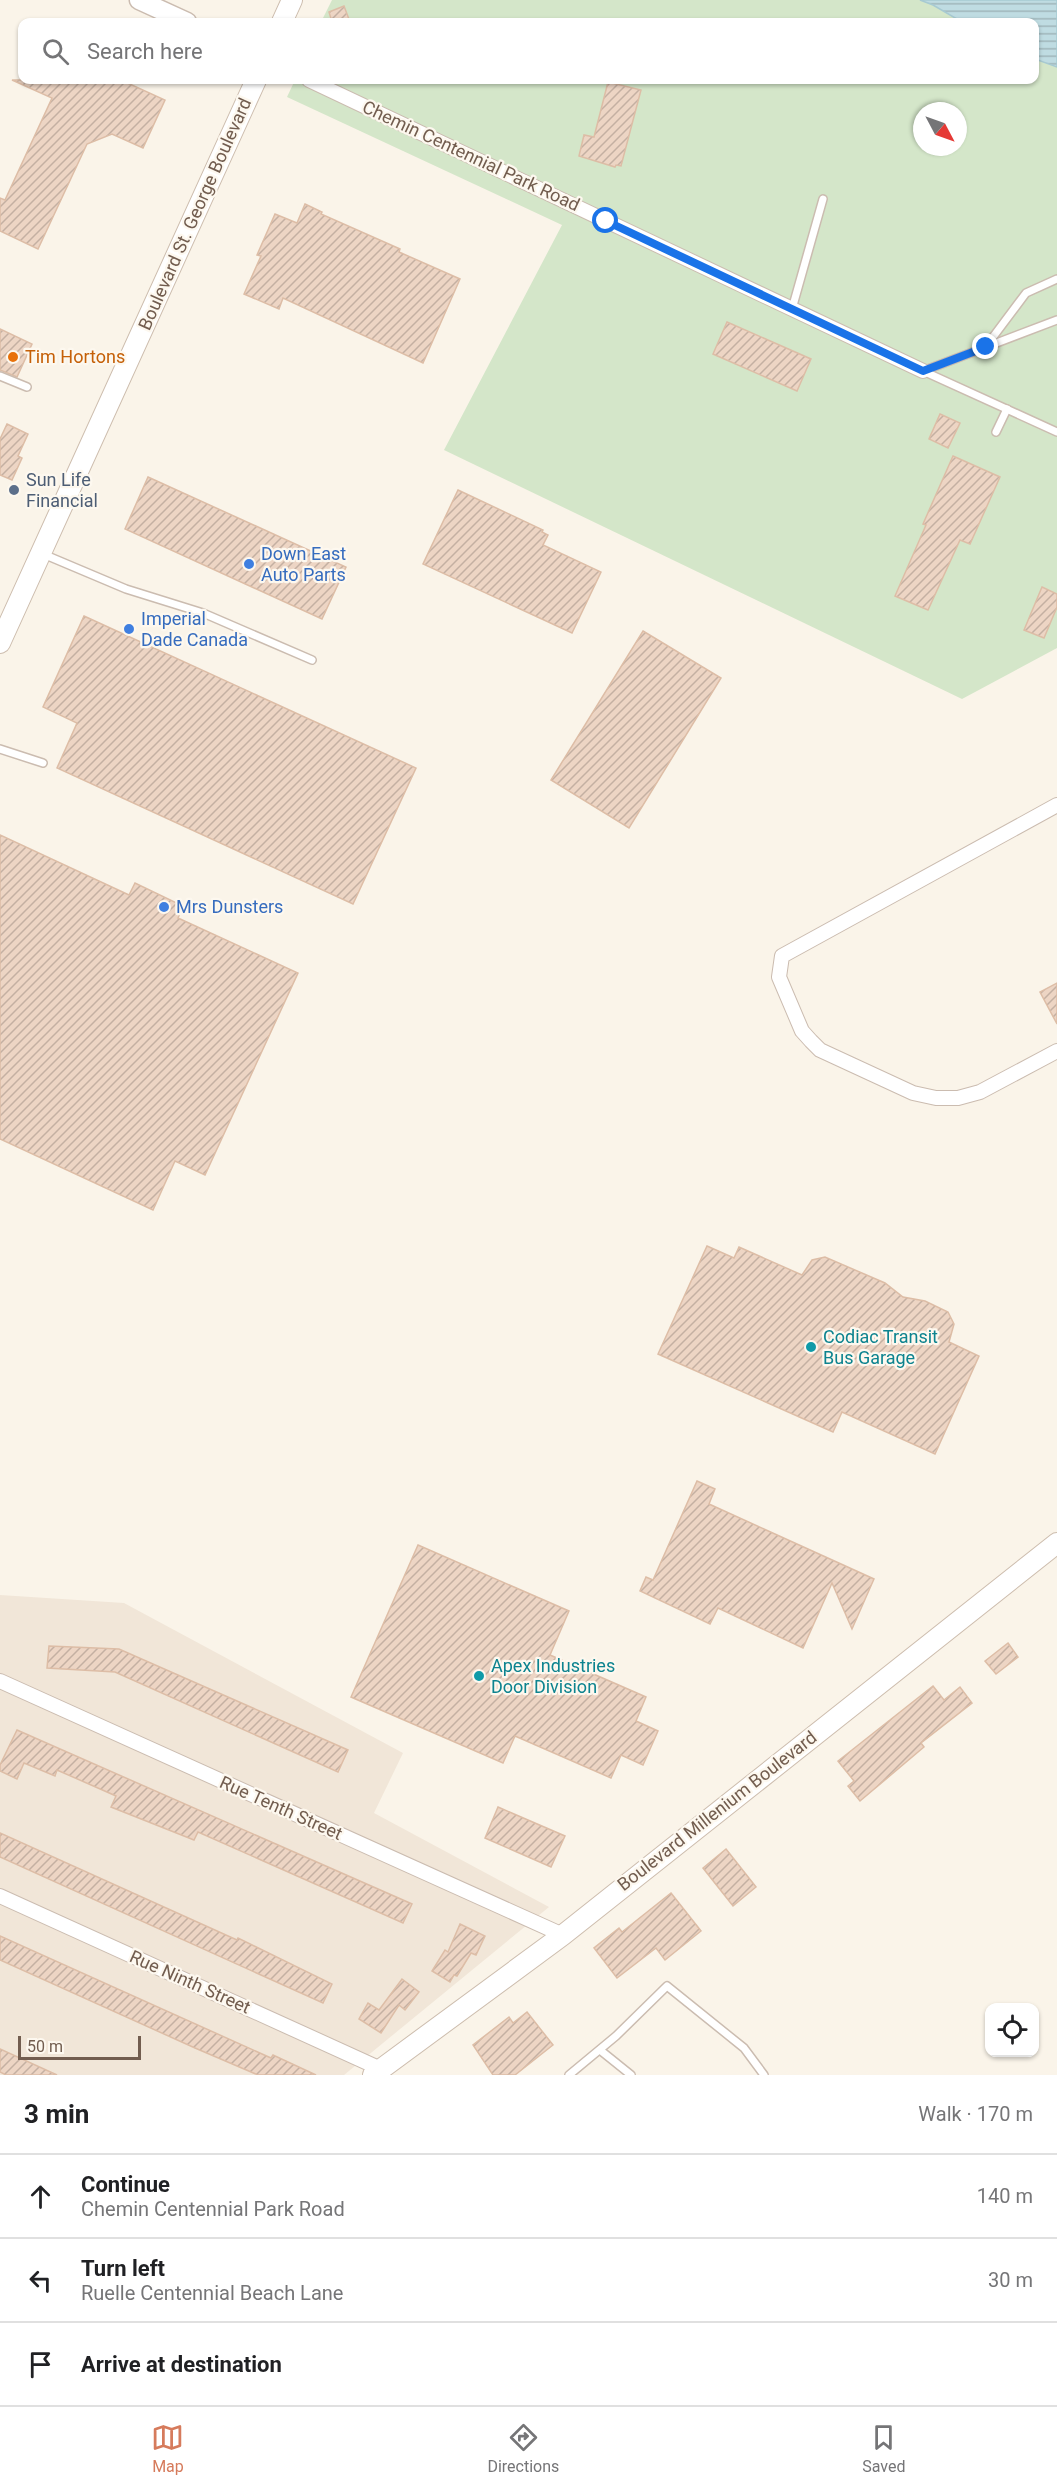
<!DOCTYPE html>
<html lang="en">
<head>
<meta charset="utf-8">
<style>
	body { margin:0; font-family:Roboto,sans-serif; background:#f2f2f2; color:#202124 }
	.controls { position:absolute; right:18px; bottom:18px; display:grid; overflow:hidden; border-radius:12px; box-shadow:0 2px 4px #0004 }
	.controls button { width:54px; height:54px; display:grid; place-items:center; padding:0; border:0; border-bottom:2px solid #e0e0e0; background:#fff; color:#202124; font:30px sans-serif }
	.compass { position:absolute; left:913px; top:102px; width:54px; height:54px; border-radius:50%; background:#fff; box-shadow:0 2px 4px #0004; rotate:131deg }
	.scale { position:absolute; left:18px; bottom:15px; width:123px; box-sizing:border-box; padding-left:6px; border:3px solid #725d4f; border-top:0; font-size:16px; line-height:21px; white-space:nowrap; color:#725d4f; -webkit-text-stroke:4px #fdf8ef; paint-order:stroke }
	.stop { position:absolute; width:18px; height:18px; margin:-14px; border:4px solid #1a73e8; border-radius:50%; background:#fff }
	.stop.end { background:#1a73e8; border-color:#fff; box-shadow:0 2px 6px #0008 }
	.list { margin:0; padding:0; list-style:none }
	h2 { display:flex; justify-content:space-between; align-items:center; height:78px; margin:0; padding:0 24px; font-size:26px }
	h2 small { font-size:20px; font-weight:400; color:#757577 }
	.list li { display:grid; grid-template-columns:39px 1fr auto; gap:18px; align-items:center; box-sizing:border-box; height:84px; padding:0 24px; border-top:2px solid #e0e0e0 }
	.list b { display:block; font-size:22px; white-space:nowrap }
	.list p { margin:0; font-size:20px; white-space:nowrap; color:#757577 }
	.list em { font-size:20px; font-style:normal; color:#757577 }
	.icon { flex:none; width:33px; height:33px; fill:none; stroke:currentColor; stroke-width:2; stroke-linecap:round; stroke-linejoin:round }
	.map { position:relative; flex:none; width:1057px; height:2075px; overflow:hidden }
	.search { position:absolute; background:#fff; box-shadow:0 2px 4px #0004; left:18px; right:18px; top:18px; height:66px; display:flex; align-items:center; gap:15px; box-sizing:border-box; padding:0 21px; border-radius:12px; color:#757577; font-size:22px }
	.sheet { height:330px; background:#fff }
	nav { display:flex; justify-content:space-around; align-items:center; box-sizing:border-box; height:84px; border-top:2px solid #e0e0e0; background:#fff; font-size:16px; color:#757577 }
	nav a { display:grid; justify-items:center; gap:3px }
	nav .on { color:#d67b5c }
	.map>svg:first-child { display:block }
	.residential { fill:#f1e6d8 }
	.green { fill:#d4e6c9; fill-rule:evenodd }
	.water { fill:url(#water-rules); stroke:#a7cad2; stroke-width:1.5 }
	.building { fill:url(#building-hatch); stroke:#ddbda6; stroke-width:1.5 }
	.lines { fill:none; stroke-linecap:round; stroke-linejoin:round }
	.service-casing { stroke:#cbbcb0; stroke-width:10 }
	.minor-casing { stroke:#cbbcb0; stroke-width:16 }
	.tertiary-casing { stroke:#cbbcb0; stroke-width:21 }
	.secondary-casing { stroke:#cdbdae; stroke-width:22 }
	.service { stroke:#fff; stroke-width:7 }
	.minor { stroke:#fff; stroke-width:14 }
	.tertiary { stroke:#fff; stroke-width:18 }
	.secondary { stroke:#fff; stroke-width:20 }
	.route { stroke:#1a73e8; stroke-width:8 }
	.food-dot { fill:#e8710a; stroke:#fdf8ef; stroke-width:2 }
	.service-dot { fill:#5c6f8a; stroke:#fdf8ef; stroke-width:2 }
	.shop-dot { fill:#3f7fe0; stroke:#fdf8ef; stroke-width:2 }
	.culture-dot { fill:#0f9aa8; stroke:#fdf8ef; stroke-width:2 }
	.labels { text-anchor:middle; stroke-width:4.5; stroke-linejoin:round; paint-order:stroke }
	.street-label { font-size:18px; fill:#725d4f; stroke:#fdf8ef }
	.food-label { font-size:18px; fill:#c56008; stroke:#fdf8ef; text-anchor:start }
	.service-label { font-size:18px; fill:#4e5e75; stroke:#fdf8ef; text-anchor:start }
	.shop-label { font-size:18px; fill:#366cbe; stroke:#fdf8ef; text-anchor:start }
	.culture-label { font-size:18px; fill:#0d838f; stroke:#fdf8ef; text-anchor:start }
</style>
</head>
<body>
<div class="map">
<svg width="1057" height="2075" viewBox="0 0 1057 2075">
	<defs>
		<pattern id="water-rules" width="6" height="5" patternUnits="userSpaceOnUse" patternTransform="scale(1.5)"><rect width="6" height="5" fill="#bfdce2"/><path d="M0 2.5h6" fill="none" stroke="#a0b6ba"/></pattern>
		<pattern id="building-hatch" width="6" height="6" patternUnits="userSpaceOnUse" patternTransform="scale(1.5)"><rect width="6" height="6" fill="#edd5c4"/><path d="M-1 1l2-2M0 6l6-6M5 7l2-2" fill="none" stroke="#c4b0a2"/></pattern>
	</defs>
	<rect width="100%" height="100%" fill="#faf4e9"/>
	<path class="residential" d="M0 1595 124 1603 403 1753 374 1813 549 1907 344 2075H0Z"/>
	<path class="green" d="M332 0H1057V648L962 699 444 450 562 225 287 97 295 80H1034V22H321ZM922 111H958V147H922Z"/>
	<path class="water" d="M920 0H1057V67L1035 59 1034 22H962L933 5Z"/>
	<g class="building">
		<path d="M344 6 350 22H332L329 12Z"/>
		<path d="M12 80H121L165 100 143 148 112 134 87 144 38 249 0 231V198L5 200 52 98Z"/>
		<path d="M608 82 641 90 621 166 616 165 615 167 579 156 584 135 594 137Z"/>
		<path d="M305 204 322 212 321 214 400 249 399 252 460 279 423 363 283 298 279 309 244 294 261 256 257 255 275 214 297 223Z"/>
		<path d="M727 322 811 359 797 391 713 354Z"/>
		<path d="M0 329 32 344 17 377 0 370Z"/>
		<path d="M940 414 960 423 948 448 929 439Z"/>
		<path d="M7 424 28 434 18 456 22 458 12 480 0 475V439Z"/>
		<path d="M953 456 1000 477 970 544 960 540 928 610 895 596 926 525 923 524Z"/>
		<path d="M148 477 346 567 322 619 125 529Z"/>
		<path d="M458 490 543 530 542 532 548 535 543 545 601 572 572 633 423 564Z"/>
		<path d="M1042 587 1057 594V607L1044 638 1024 630Z"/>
		<path d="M84 616 416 768 353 904 57 768 77 723 43 707Z"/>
		<path d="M643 631 721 678 629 828 551 780Z"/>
		<path d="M0 835 129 895 135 883 183 906 178 918 298 973 205 1175 175 1161 153 1210 0 1139Z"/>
		<path d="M1057 983V1024L1040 992Z"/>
		<path d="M707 1246 734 1258 739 1247 802 1275 812 1260 825 1257 885 1283 903 1297 925 1301 948 1312 954 1324 949 1342 979 1356 935 1454 842 1412 833 1432 658 1354Z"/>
		<path d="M697 1481 715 1489 709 1504 874 1579 852 1629 832 1583 803 1648 718 1608 710 1624 640 1591 646 1577 653 1580Z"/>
		<path d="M418 1545 569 1611 550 1655 646 1697 636 1721 658 1731 643 1765 621 1755 611 1778 515 1736 503 1763 351 1697Z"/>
		<path d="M1008 1643 1018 1657 996 1674 985 1661Z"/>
		<path d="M49 1646 119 1649 348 1750 338 1772 115 1672 47 1668Z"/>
		<path d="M933 1686 944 1700 960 1687 972 1703 921 1743 924 1747 860 1801 848 1786 854 1781 838 1761Z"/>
		<path d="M17 1730 412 1904 403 1923 198 1832 194 1840 111 1807 116 1796 57 1770 55 1776 24 1763 17 1779 0 1771V1765Z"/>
		<path d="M498 1807 565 1836 551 1867 485 1838Z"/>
		<path d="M0 1833 237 1940 238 1938 332 1984 323 2003 0 1857Z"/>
		<path d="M726 1849 756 1887 733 1906 703 1868Z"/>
		<path d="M671 1893 701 1931 665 1960 656 1948 617 1978 594 1948 619 1928 622 1932Z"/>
		<path d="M460 1924 485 1936 476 1955 471 1953 457 1976 454 1975 450 1982 432 1971 445 1950 448 1952Z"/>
		<path d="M0 1936 271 2058 273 2055 316 2075H258L195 2048 0 1960Z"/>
		<path d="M402 1979 419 1992 405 2010 399 2005 381 2033 359 2019 368 2003 379 2010Z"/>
		<path d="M527 2012 553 2045 515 2075H493L473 2045 509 2017 513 2023Z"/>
		<path d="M0 2049 57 2075H6L0 2072Z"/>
	</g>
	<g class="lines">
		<g class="service-casing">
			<g id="service">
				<path d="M792 309 823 199"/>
				<path d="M987 345 1026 293 1057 279"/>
				<path d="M923 371 1057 432"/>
				<path d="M923 371 1057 320"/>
				<path d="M0 376 27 387"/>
				<path d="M996 432 1007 409"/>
				<path d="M43 554 126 589 203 613 312 660"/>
				<path d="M0 749 43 763"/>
				<path d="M600 2050 631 2075"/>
				<path d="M569 2075 616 2036 667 1986 744 2048 764 2075"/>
			</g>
		</g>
		<g class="minor-casing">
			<g id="minor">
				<path d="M309 80 923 371"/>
				<path d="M1057 805 782 956 779 977 802 1031 811 1041 820 1050 913 1093 936 1098H958L980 1092 1057 1051"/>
				<path d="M0 1681 563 1935"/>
				<path d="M0 1896 381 2069"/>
			</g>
		</g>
		<g class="tertiary-casing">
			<path id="tertiary" d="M139 0 187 22"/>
		</g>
		<g class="secondary-casing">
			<g id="secondary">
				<path d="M282 22 292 0"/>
				<path d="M0 643 256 80"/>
				<path d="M373 2075 563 1935 1057 1543"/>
			</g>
		</g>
		<use href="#service" class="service"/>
		<use href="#minor" class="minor"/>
		<use href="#tertiary" class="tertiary"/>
		<use href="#secondary" class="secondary"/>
	</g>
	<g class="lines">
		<path class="route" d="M606 221 923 371 986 347"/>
	</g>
	<circle class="food-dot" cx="13" cy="357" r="6"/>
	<circle class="service-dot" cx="14" cy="490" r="6"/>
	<g class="shop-dot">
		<circle cx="249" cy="564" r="6"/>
		<circle cx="129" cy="629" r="6"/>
		<circle cx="164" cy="907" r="6"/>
	</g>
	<g class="culture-dot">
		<circle cx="811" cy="1347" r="6"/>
		<circle cx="479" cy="1676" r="6"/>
	</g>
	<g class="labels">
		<g class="street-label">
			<text transform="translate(471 156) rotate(25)" y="6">Chemin Centennial Park Road</text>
			<text transform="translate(195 214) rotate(-66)" y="6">Boulevard St. George Boulevard</text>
			<text transform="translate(281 1808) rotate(24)" y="6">Rue Tenth Street</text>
			<text transform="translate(717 1811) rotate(-38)" y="6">Boulevard Millenium Boulevard</text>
			<text transform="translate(190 1982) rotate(24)" y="6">Rue Ninth Street</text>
		</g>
		<g class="food-label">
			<text x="25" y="363">Tim Hortons</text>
		</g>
		<g class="service-label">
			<text x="26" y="486">Sun Life<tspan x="26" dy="21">Financial</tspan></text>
		</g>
		<g class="shop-label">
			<text x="261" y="560">Down East<tspan x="261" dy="21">Auto Parts</tspan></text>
			<text x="141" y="625">Imperial<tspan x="141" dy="21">Dade Canada</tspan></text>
			<text x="176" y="913">Mrs Dunsters</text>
		</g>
		<g class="culture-label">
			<text x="823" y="1343">Codiac Transit<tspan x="823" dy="21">Bus Garage</tspan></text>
			<text x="491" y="1672">Apex Industries<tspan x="491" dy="21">Door Division</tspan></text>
		</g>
	</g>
</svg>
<div class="controls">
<button><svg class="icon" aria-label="locate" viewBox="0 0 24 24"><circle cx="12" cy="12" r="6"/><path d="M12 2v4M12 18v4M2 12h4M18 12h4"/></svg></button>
</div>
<svg class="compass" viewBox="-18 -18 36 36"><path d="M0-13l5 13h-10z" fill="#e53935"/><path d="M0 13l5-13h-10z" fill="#757577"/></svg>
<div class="scale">50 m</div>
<div class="stop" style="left:606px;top:221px"></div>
<div class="stop end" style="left:986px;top:347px"></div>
<div class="search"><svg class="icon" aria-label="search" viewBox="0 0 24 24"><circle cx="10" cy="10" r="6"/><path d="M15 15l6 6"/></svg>Search here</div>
</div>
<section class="sheet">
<h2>3 min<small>Walk · 170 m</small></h2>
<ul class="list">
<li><svg class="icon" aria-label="ahead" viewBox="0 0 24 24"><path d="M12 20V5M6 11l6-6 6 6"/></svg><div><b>Continue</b><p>Chemin Centennial Park Road</p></div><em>140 m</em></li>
<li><svg class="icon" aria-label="left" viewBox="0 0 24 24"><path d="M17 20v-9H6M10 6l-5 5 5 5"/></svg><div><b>Turn left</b><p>Ruelle Centennial Beach Lane</p></div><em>30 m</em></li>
<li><svg class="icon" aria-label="arrive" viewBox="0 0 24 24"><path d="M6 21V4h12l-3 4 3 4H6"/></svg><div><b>Arrive at destination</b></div></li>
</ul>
</section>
<nav>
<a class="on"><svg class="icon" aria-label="map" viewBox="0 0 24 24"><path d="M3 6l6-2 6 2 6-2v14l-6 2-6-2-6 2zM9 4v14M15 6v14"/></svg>Map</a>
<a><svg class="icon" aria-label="directions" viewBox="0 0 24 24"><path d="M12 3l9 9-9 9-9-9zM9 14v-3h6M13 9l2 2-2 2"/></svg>Directions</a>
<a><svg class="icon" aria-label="saved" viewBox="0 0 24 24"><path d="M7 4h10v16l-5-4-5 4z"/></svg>Saved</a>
</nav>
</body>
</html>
